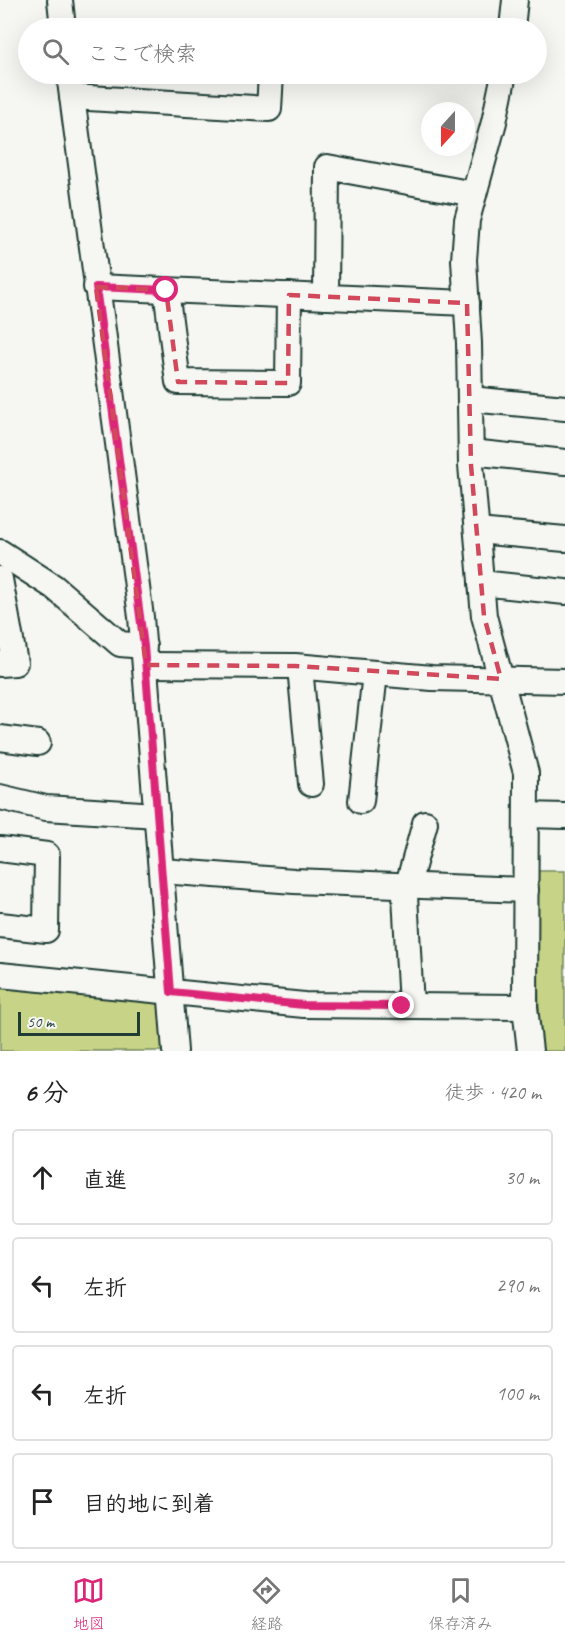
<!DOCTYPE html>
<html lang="ja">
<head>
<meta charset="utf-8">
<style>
	body { margin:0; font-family:Caveat,"Klee One",sans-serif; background:#f2f2f2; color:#222 }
	.compass { position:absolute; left:421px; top:102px; width:54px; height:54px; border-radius:50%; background:#fff; box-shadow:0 6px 24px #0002; rotate:201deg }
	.scale { position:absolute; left:18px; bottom:15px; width:122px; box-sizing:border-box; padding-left:6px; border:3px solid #1f3d34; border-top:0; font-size:16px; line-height:21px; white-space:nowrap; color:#1f3d34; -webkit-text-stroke:4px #f6f6f2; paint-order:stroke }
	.stop { position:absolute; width:18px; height:18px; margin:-14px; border:4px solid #db2777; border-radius:50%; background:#fff }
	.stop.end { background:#db2777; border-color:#fff; box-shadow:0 2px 6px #0008 }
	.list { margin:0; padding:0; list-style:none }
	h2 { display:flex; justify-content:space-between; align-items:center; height:78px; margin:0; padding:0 24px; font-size:26px }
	h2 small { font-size:20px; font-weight:400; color:#767676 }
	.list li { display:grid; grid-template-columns:39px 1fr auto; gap:18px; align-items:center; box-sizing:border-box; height:96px; margin:0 12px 12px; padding:0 12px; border:2px solid #e0e0e0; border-radius:6px }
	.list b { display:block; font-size:22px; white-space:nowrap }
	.list em { font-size:20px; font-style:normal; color:#767676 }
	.icon { flex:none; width:33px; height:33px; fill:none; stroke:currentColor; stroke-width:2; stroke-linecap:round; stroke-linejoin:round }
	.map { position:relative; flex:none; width:565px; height:1051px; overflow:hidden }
	.search { position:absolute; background:#fff; box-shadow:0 6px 24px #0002; left:18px; right:18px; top:18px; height:66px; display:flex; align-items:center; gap:15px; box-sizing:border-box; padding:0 21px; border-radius:33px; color:#767676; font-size:22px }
	.sheet { height:510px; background:#fff }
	nav { display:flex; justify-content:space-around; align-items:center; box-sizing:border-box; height:84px; border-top:2px solid #e0e0e0; background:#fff; font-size:16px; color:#767676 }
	nav a { display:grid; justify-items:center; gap:3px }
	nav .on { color:#db2777 }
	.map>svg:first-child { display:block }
	.green { fill:#c7d386; stroke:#73885d; stroke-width:1.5 }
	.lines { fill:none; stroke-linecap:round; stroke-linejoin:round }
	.minor-casing { stroke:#1f3d34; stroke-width:28 }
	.minor { stroke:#f6f6f2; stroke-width:24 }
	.route { stroke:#db2777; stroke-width:8 }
	.marked { fill:none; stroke:#d1495b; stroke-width:4.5; stroke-dasharray:12 8; stroke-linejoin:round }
</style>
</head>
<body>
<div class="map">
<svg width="565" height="1051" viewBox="0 0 565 1051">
	<rect width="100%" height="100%" fill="#f6f6f2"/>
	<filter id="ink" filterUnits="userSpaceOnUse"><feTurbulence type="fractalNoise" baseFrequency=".0167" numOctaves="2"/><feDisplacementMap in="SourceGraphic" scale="12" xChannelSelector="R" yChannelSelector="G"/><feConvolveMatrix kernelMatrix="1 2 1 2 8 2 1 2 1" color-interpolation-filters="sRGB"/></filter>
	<g filter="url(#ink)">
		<g class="green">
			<path d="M536 871H565V1051H543L539 1017Z"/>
			<path d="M0 982 162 1000 164 1051H0Z"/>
		</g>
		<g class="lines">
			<g class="minor-casing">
				<g id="minor">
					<path d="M60 0 63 28"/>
					<path d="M512 28 515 0"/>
					<path d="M69 74 141 617 175 1051"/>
					<path d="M504 74 494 122 467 220 464 260 469 343 471 465 484 616 526 773 525 1007 530 1051"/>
					<path d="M72 97 269 109 271 74"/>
					<path d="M96 287 467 303"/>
					<path d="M166 290 178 382 288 383 289 295"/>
					<path d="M326 297 327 167 474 194"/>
					<path d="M470 399 565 408"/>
					<path d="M471 452 565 462"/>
					<path d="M477 531 565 539"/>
					<path d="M0 552 54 587 120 644 144 646"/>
					<path d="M0 579 15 663 0 664"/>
					<path d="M481 583 565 592"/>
					<path d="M146 665 295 666 432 678 565 681"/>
					<path d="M300 667 311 784"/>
					<path d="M0 738 38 743"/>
					<path d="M0 797 46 808 157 815"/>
					<path d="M361 801 375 673"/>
					<path d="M526 815 565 816"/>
					<path d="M0 849 47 855 46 930 0 925"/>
					<path d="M162 871 294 881 526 890"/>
					<path d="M0 975 304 1005 525 1007"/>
					<path d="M411 1006 405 895 425 823"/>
				</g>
			</g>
			<use href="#minor" class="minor"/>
		</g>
	</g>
	<g class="lines" filter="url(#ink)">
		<path class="route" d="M166 290 96 287 144 646 171 992 304 1005 402 1006"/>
	</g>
	<path class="marked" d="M96 287 166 290 178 382 288 383 289 295 467 303 471 465 484 616 501 679 295 666 146 665Z"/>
</svg>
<svg class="compass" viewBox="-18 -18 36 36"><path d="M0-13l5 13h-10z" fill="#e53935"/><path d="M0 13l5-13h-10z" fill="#767676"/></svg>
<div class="scale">50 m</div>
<div class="stop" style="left:166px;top:290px"></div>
<div class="stop end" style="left:402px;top:1006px"></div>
<div class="search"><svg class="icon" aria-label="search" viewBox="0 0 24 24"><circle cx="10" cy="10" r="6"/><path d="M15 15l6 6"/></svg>ここで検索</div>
</div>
<section class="sheet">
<h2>6 分<small>徒歩 · 420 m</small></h2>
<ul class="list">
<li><svg class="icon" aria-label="ahead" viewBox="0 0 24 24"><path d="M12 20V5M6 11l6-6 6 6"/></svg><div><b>直進</b></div><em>30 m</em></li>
<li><svg class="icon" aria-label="left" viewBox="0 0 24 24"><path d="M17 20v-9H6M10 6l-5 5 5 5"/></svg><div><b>左折</b></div><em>290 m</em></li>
<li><svg class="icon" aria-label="left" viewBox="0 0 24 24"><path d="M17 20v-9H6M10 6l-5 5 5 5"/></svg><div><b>左折</b></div><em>100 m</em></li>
<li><svg class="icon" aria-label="arrive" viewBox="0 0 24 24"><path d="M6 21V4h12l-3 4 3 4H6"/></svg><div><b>目的地に到着</b></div></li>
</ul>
</section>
<nav>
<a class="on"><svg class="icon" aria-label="map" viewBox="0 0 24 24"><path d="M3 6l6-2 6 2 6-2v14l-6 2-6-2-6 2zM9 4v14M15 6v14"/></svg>地図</a>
<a><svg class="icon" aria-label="directions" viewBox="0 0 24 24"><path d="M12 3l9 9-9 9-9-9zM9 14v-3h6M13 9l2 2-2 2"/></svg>経路</a>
<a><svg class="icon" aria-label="saved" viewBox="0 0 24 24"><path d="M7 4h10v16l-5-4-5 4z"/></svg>保存済み</a>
</nav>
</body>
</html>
